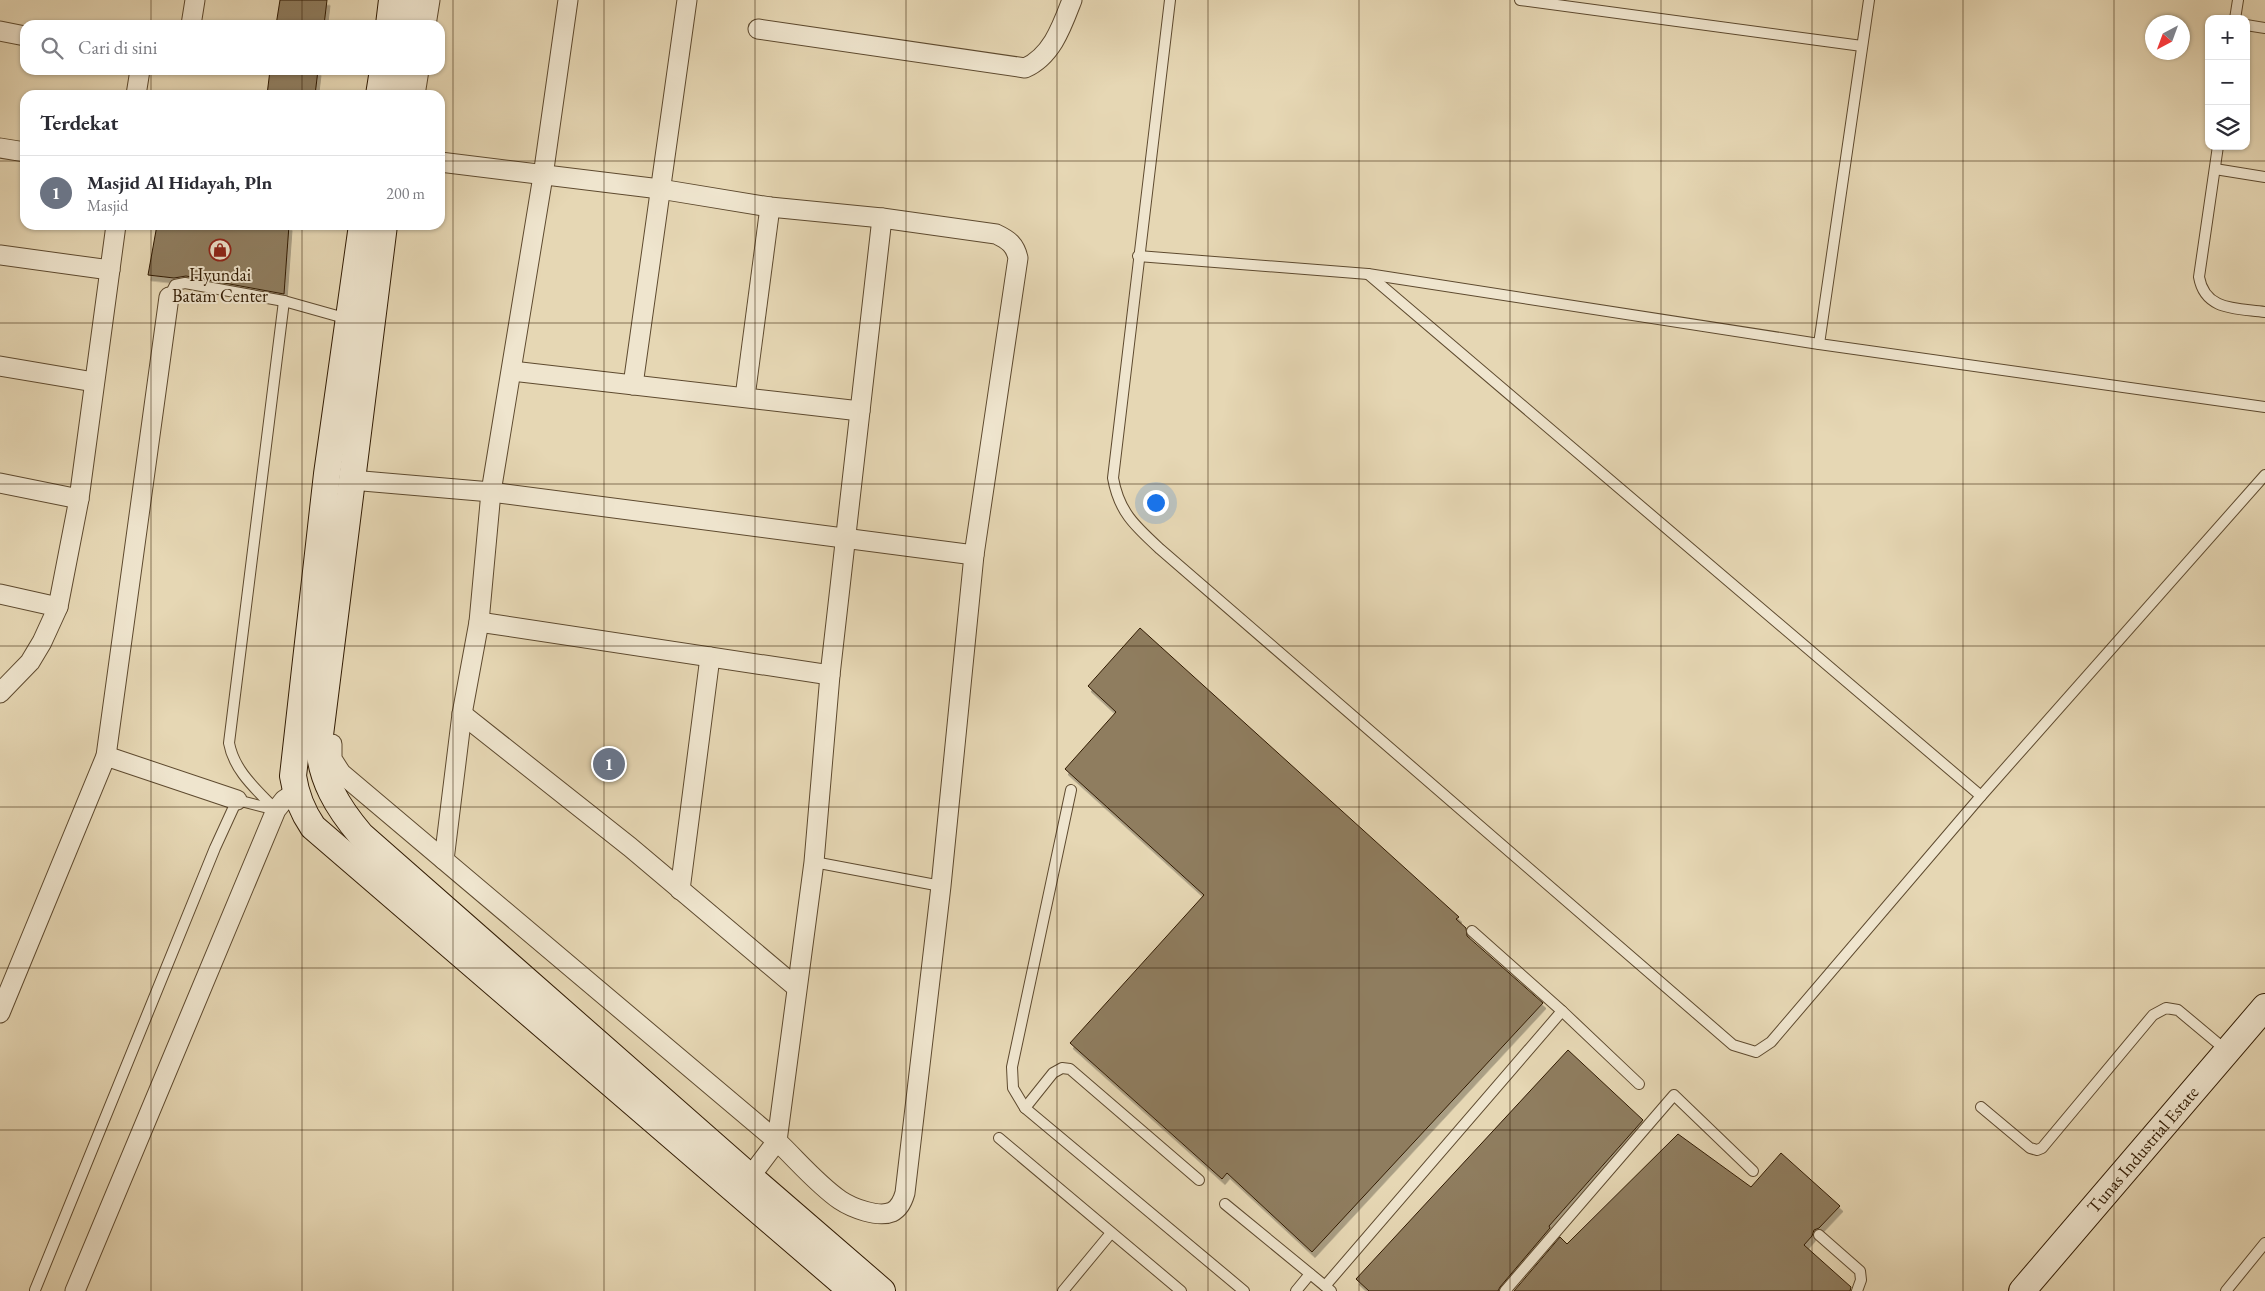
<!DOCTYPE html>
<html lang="id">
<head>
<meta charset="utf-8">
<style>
	body { margin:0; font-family:"EB Garamond",serif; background:#f7f7f7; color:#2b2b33 }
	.controls { position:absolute; right:15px; top:15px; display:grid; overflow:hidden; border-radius:10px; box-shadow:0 1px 4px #0004 }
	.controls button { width:45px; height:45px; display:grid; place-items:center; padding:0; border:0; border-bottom:1px solid #e1e1e2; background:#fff; color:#2b2b33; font:25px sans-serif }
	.compass { position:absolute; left:2145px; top:15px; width:45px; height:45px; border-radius:50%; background:#fff; box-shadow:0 1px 4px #0004; rotate:221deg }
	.you { position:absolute; left:1155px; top:502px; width:18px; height:18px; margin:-12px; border:4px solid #fff; border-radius:50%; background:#1a73e8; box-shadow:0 0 0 8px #1a73e833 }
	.badge { display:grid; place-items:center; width:32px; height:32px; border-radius:50%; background:#d93025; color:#fff; font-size:16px; font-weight:700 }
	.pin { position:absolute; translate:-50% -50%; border:2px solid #fff; box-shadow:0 1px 5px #0006 }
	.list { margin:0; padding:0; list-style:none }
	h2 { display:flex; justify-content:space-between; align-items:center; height:65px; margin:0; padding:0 20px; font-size:21px }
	h2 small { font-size:16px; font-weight:400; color:#7c7c81 }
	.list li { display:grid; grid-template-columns:32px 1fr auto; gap:15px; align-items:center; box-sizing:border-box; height:75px; padding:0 20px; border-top:1px solid #e1e1e2 }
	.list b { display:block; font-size:19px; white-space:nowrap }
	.list p { margin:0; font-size:16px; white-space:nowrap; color:#7c7c81 }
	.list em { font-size:16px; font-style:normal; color:#7c7c81 }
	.icon { flex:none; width:28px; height:28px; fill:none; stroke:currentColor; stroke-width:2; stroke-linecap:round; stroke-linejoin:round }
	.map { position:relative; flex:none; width:2265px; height:1291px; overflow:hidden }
	.search { position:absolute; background:#fff; box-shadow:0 1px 4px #0004; left:20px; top:20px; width:425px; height:55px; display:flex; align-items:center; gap:12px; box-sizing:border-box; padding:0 18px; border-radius:15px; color:#7c7c81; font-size:19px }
	.panel { position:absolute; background:#fff; box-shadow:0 1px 4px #0004; left:20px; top:90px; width:425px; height:140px; border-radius:15px }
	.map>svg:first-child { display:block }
	.building { fill:#8f7d5f; stroke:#311b03; filter:url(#shadow) }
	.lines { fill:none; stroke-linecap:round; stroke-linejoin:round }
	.lane-casing { stroke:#5e4a2f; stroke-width:12 }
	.street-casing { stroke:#5e4a2f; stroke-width:21 }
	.secondary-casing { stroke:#311b03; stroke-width:28 }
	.lane { stroke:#efe5ce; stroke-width:10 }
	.street { stroke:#efe5ce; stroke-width:19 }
	.secondary { stroke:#efe5ce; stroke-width:26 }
	.grid { fill:none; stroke:#311b03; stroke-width:1; stroke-opacity:0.55 }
	.labels { text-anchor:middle; stroke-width:4; stroke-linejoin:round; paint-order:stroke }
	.poi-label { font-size:18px; fill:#311b03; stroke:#efe5ce }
	.street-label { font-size:18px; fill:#311b03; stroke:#efe5ce }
</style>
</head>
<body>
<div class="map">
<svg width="2265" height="1291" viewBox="0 0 2265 1291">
	<defs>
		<filter id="shadow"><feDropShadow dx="3" dy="5.5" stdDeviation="0" flood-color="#0004"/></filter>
	</defs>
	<rect width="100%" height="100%" fill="#e6d7b4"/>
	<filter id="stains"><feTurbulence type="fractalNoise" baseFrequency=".004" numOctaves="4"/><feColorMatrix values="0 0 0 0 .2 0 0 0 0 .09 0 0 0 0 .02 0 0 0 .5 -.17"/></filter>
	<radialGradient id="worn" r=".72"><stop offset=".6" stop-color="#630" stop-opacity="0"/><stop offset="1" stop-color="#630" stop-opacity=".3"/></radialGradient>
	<g class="building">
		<path d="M280 0H327L324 25H276Z"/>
		<path d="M270 70H318L315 95H267Z"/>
		<path d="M157 225H289L284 294 186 276 174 278 148 275Z"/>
		<path d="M1140 628 1459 917 1456 919 1466 928 1467 936 1543 1003 1312 1252 1227 1173 1222 1179 1070 1043 1204 895 1065 769 1116 712 1088 686Z"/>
		<path d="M1568 1050 1643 1120 1549 1226 1550 1228 1500 1287 1498 1291H1369L1356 1279Z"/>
		<path d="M1678 1134 1751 1187 1781 1153 1840 1206 1819 1228 1814 1230 1812 1236 1804 1245 1851 1287 1850 1291H1514L1560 1237 1567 1244Z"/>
	</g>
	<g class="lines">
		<g class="lane-casing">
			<g id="lane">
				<path d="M1170 0 1113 478C1119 512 1135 526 1160 549L1733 1045 1756 1052 1771 1042 1981 796 2265 475"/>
				<path d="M1520 0 1862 46"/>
				<path d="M1869 0 1819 344 2265 407"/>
				<path d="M2235 19 2238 0"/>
				<path d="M2246 25 2265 28"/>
				<path d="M2218 146 2199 277C2205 311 2236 308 2265 312"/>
				<path d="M2215 169 2265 177"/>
				<path d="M1138 256 1368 274 1819 344"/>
				<path d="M1368 274 1981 796"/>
				<path d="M169 297 175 285 185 283 284 301 348 319"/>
				<path d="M1071 790 1012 1067 1013 1088 1025 1108 1244 1291"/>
				<path d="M276 810C257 790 234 771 229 743L284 301"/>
				<path d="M814 862 941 886"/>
				<path d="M1472 931 1562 1011 1639 1084"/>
				<path d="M1981 1107 2030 1148 2037 1150 2042 1148 2153 1015 2166 1008 2178 1010 2227 1051"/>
				<path d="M1025 1108 1053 1073 1062 1068 1070 1069 1199 1180"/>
				<path d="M999 1138 1181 1291"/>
				<path d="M1225 1204 1325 1286"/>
				<path d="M1819 1235 1860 1271 1861 1280 1857 1291"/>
				<path d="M35 1290 215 848 237 800 276 810"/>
				<path d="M1063 1291 1111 1233"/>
				<path d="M1296 1291 1310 1274"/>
				<path d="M1331 1291 1325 1286 1562 1011"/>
				<path d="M1505 1291 1674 1095 1753 1171"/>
				<path d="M2226 1291 2265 1243"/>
			</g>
		</g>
		<g class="street-casing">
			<g id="street">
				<path d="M191 25 195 0"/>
				<path d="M426 25 430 0"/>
				<path d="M758 29 1025 68C1052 56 1062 26 1072 0"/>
				<path d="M0 31 25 36"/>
				<path d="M136 95 140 70"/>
				<path d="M415 95 419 70"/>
				<path d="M0 148 25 152"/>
				<path d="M0 255 110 270"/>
				<path d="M0 366 94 382"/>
				<path d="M512 371 860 411"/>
				<path d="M633 385 687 0"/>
				<path d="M745 397 770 207"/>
				<path d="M351 480 491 492 974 555"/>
				<path d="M0 483 79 499"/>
				<path d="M0 594 58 607"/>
				<path d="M479 622 830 675"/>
				<path d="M0 693 30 662 42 642 58 607 79 499 116 225"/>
				<path d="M462 714 630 847 796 987"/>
				<path d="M332 744V759L341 773 777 1141C797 1160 817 1184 840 1200 852 1208 878 1218 892 1212 900 1208 903 1200 905 1193L941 886 974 555 1018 258C1015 245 1009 240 996 234L882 218 770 207 660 189 440 162"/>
				<path d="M106 756 169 297"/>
				<path d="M444 860 462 714 479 622 491 492 543 176 568 0"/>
				<path d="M680 890 710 657"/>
				<path d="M0 1013 106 756 237 800"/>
				<path d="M750 1177 777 1141 814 862 830 675 882 218"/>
				<path d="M75 1291 276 810 284 800 296 792"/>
			</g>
		</g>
		<g class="secondary-casing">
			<g id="secondary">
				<path d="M389 25 392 0"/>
				<path d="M410 25 414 0"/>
				<path d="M379 95 383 70"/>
				<path d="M401 95 405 70"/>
				<path d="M362 225 327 474 293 776C296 796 302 811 313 827L852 1291"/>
				<path d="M384 225 319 743C320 779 338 808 361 835L750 1177 882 1291"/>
				<path id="s1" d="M2022 1291 2265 1007"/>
			</g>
		</g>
		<use href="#lane" class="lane"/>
		<use href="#street" class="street"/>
		<use href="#secondary" class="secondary"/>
	</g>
	<path class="grid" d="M151 0V25M302 0V25M453 0V1291M604 0V1291M755 0V1291M906 0V1291M1057 0V1291M1208 0V1291M1359 0V1291M1510 0V1291M1661 0V1291M1812 0V1291M1963 0V1291M2114 0V1291M151 70V95M302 70V95M0 161H25M440 161H2265M151 225V1291M302 225V1291M0 323H2265M0 484H2265M0 646H2265M0 807H2265M0 968H2265M0 1130H2265"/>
	<defs>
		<g id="shop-ring" transform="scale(1.125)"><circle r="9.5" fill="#efe5ce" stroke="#8f2418" stroke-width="1.5"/><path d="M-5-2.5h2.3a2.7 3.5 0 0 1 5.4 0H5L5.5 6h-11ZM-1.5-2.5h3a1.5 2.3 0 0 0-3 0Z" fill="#8f2418"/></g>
	</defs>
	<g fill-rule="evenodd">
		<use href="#shop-ring" x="220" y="250"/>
	</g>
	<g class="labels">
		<g class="poi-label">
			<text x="220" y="281">Hyundai<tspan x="220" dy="21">Batam Center</tspan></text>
		</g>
		<g class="street-label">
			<text dy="6" stroke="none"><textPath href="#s1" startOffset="186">Tunas Industrial Estate</textPath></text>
		</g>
	</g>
	<rect width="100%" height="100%" filter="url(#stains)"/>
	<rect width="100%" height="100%" fill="url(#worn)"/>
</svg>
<div class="controls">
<button>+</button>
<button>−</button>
<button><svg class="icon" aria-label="layers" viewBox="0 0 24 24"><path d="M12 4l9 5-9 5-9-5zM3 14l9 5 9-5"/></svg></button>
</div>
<svg class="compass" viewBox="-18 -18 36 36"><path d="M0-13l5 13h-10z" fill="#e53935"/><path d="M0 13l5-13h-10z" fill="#7c7c81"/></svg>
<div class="you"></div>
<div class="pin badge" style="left:609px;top:764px;background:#6b7280">1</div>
<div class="search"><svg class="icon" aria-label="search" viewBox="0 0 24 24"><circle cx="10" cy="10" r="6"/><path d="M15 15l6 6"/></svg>Cari di sini</div>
<section class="panel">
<h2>Terdekat<small></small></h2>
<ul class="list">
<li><span class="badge" style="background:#6b7280">1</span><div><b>Masjid Al Hidayah, Pln</b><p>Masjid</p></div><em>200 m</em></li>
</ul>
</section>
</div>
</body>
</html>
